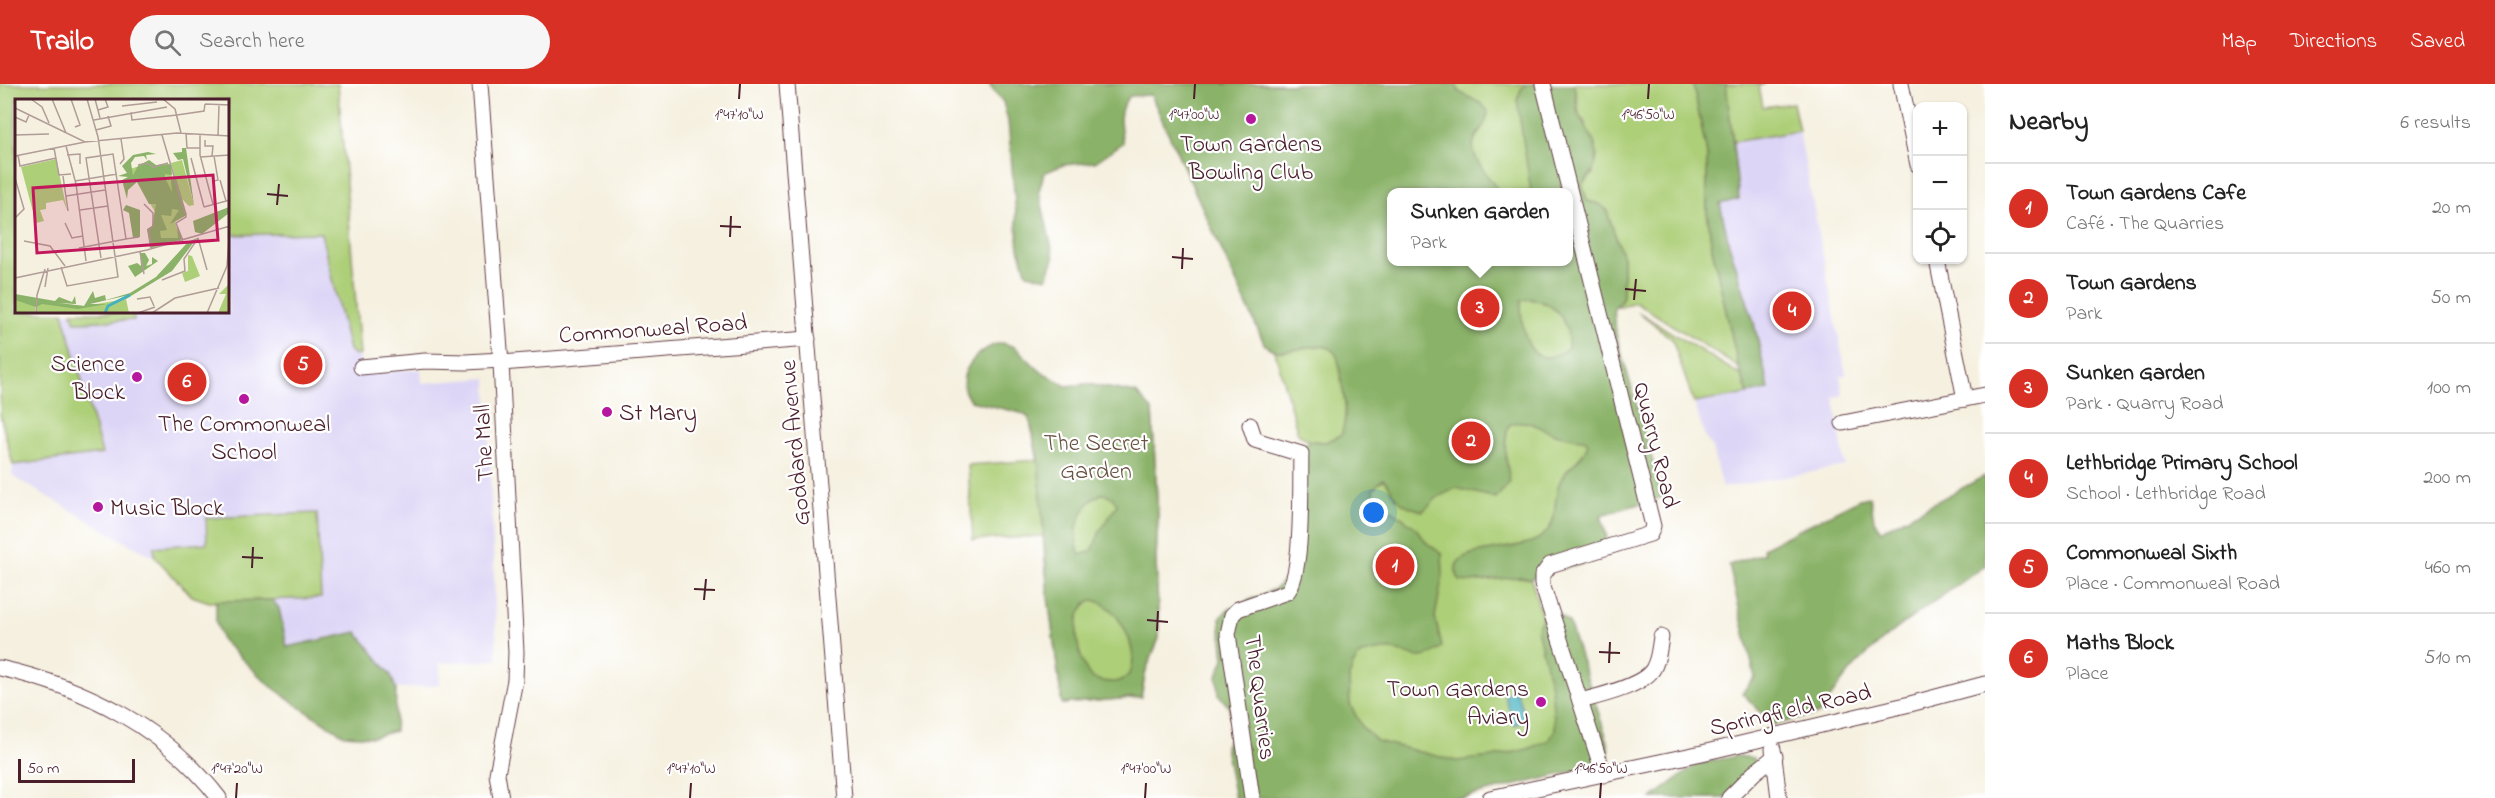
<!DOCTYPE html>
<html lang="en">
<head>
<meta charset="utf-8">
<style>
	body { margin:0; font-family:"Indie Flower",sans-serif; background:#f6f6f6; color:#222 }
	.controls { position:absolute; right:18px; top:18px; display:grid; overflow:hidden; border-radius:12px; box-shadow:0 2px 4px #0004 }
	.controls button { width:54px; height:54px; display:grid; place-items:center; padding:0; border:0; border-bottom:2px solid #e0e0e0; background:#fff; color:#222; font:30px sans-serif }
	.scale { position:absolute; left:18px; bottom:15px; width:117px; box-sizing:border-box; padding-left:6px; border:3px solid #4a1f2b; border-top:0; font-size:16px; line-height:21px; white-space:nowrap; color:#4a1f2b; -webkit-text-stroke:4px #fff; paint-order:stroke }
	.you { position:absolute; left:1374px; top:429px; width:21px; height:21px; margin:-15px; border:4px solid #fff; border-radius:50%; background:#1a73e8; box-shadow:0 0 0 9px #1a73e833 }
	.badge { display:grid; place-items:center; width:39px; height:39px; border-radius:50%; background:#d93025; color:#fff; font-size:20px; font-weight:700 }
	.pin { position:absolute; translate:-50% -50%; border:3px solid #fff; box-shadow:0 2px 6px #0006 }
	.popup { position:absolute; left:1387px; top:104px; width:186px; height:78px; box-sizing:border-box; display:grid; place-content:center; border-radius:12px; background:#fff; filter:drop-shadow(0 2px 4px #0005); font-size:20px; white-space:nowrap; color:#767676 }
	.popup b { font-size:22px; color:#222 }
	.popup::after { content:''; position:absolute; left:50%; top:100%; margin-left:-12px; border:12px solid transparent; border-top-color:#fff }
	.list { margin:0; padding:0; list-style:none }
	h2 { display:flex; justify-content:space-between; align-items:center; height:78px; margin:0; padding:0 24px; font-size:26px }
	h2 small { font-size:20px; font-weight:400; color:#767676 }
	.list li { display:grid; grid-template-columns:39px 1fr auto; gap:18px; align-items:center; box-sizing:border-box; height:90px; padding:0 24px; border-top:2px solid #e0e0e0 }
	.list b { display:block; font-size:22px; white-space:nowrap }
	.list p { margin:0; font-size:20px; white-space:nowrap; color:#767676 }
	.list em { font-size:20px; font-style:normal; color:#767676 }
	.icon { flex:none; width:33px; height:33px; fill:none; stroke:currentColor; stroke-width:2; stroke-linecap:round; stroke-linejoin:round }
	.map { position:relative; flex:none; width:1985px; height:714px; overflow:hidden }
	header { display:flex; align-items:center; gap:36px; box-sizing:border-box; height:84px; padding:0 30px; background:#d93025; color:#fff }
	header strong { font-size:28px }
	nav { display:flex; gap:33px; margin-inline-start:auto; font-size:21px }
	.search { width:420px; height:54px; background:#f6f6f6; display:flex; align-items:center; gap:15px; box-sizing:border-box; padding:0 21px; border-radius:33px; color:#767676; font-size:22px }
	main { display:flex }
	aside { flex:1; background:#fff }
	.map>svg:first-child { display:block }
	.built { fill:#ddd5f6; fill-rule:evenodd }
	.green { fill:#adcf78; stroke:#7c7752; stroke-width:1.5 }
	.forest { fill:#8ab268; stroke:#6a684a; stroke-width:1.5; fill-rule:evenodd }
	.water { fill:#43b1bf; stroke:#466875; stroke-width:1.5 }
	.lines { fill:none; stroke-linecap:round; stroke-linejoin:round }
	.minor-casing { stroke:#643e46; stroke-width:17 }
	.minor { stroke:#fff; stroke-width:15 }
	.ticks { fill:none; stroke:#4a1f2b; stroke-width:2 }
	.poi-dot { fill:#b5179e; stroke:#fff; stroke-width:2 }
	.labels { text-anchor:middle; stroke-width:4.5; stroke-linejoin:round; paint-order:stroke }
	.poi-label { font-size:24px; fill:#4a1f2b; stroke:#fff }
	.street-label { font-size:24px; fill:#4a1f2b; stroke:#fff }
	.park-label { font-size:24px; fill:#685442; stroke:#fff }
	.inset-river { fill:none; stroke:#43b1bf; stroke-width:3 }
	.inset-road { fill:none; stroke:#b19c97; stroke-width:1.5 }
	.view { fill:#c2185b; fill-opacity:0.15; stroke:#c2185b; stroke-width:3 }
	.inset-edge { fill:none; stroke:#4a1f2b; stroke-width:3 }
	.ticks-label { font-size:15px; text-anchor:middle; fill:#4a1f2b; stroke:#fff; stroke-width:4.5; stroke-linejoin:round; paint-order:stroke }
</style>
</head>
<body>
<header>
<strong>Trailo</strong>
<div class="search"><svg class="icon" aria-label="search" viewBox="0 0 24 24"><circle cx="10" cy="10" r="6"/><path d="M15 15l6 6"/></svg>Search here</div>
<nav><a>Map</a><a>Directions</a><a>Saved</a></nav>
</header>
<main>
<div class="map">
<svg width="1985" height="714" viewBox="0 0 1985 714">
	<rect width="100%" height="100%" fill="#fff"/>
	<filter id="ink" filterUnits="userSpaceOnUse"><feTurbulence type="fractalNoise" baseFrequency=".0167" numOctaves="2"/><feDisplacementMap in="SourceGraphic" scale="12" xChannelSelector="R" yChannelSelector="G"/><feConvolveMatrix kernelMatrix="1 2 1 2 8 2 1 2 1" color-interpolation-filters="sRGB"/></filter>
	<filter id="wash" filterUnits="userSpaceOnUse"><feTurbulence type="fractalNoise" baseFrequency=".008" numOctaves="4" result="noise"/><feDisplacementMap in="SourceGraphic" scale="24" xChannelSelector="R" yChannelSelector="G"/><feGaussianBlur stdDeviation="1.35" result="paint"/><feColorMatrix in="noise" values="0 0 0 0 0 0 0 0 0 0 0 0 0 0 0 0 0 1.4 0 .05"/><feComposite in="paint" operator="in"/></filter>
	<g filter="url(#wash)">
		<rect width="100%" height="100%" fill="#f5f0df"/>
		<g class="built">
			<path d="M0 0H338L361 290 421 285 422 299 487 294 497 576 440 579V601L379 606 333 552 287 563 272 516 209 518 192 512 159 475 131 461 12 392 13 381 0 330ZM16 16H228V228H16Z"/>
			<path d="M1799 47 1846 291 1840 292 1843 311 1834 313 1845 382 1722 404 1712 364 1705 353 1694 319 1768 306 1754 239 1729 160 1720 119 1739 115 1733 58Z"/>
		</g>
		<g class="green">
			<path d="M0 0H338L360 271H354L349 266 321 149 228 151V16H16V228H63L102 370 13 381 0 330Z"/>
			<path d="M1146 0H1537L1563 108 1392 109V178H1568L1639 420 1601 431 1607 453 1528 483 1583 678 1257 714 1325 358 1310 357 1298 350 1275 267 1265 261Z"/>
			<path d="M1573 0H1693L1707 70V127L1712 164 1739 284 1636 218 1616 223 1623 213V173L1599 120 1587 117 1582 100 1593 90 1586 39 1579 32 1577 13Z"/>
			<path d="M1726 0H1765L1759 2 1763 23 1793 19 1799 47 1733 58Z"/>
			<path d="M72 228H133L134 236 75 238Z"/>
			<path d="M1638 228 1742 292 1748 310 1694 319 1672 255Z"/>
			<path d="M1086 300 1136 309 1152 326 1158 433 1156 477 1159 554 1146 586 1141 613 1062 620 1048 512 1043 452 973 456 968 381 1038 376 1031 341Z"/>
			<path d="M317 429 321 514 209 518 192 512 155 473 154 463 207 459 206 434Z"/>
		</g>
		<g class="forest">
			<path d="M989 0H1456L1459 8 1482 20 1488 27C1487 43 1479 44 1474 57 1469 75 1492 95 1499 108L1392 109V178H1568V109L1531 108 1517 16 1521 5 1527 0H1573C1578 10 1574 23 1580 33 1595 58 1608 76 1582 100L1587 117 1599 120 1606 125 1623 173V213L1614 224 1616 250 1663 413 1601 431 1607 458C1602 463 1597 472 1591 476 1572 486 1548 482 1531 495L1519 493 1471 498 1460 497C1456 490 1453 482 1460 476 1473 464 1516 466 1536 456 1564 440 1549 419 1561 395 1569 381 1584 375 1588 359L1586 356C1575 354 1563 353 1553 349 1537 343 1527 333 1509 341 1502 361 1507 378 1510 398L1496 414 1456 404 1438 413 1423 427C1410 424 1397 419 1391 406 1388 400 1388 399 1383 395L1373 405 1375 420 1393 427 1415 443 1427 459 1442 470 1443 490 1435 533 1442 563C1412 585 1413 564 1386 566 1378 566 1369 569 1361 570L1353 581 1349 593 1350 620 1362 643 1377 657 1456 677 1492 673 1528 665 1549 656 1555 647 1551 603 1537 545 1544 530 1556 529 1569 539 1608 658 1609 674 1584 685 1461 714H1235L1225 662 1232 647 1229 623 1219 611 1217 592 1224 575 1220 534 1227 526 1275 505 1290 490 1296 390 1301 362 1310 357 1326 358 1341 351C1348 331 1345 316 1341 296 1340 289 1340 280 1337 273 1328 251 1294 270 1277 267 1272 266 1268 263 1265 261L1151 11 1130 12C1116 26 1120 41 1123 59L1095 78 1063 81 1044 89 1039 107 1054 174 1047 194 1027 190 1019 164 1008 37 1003 18ZM1529 215C1556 218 1570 237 1568 264 1528 293 1521 245 1521 217Z"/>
			<path d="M1693 0H1726L1739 115 1720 120 1729 160 1754 239 1769 306 1748 310 1738 281 1712 164 1707 127V70Z"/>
			<path d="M1002 259 1015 263 1039 286 1066 302 1086 300 1136 309 1152 326 1158 433 1156 477 1159 554 1146 586 1141 613 1062 620 1048 512 1038 376 1031 341 1028 333 1021 329 971 317C949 295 978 262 1002 259ZM1101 410C1109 410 1113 413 1117 421L1100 447 1092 467 1080 471C1071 449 1079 421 1101 410ZM1092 516C1128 519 1162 619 1092 594 1077 578 1067 527 1092 516Z"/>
			<path d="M1985 392V482C1941 513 1893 543 1856 581 1842 596 1831 613 1819 630L1773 641 1742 609 1755 593 1729 481 1764 469 1763 464 1860 415 1870 413 1874 436 1881 447Z"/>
			<path d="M272 516 279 524 287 563 357 548 391 591 396 605 395 647 373 653 344 651 301 624 268 600 222 556 216 538V517Z"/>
			<path d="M1737 672 1754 674 1757 680 1724 714H1652L1697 680Z"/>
		</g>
		<path class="water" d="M1516 606 1526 637 1514 641 1504 610Z"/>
	</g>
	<g filter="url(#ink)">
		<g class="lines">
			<g class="minor-casing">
				<g id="minor">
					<path d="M480 0 501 279 516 568 515 596 497 690 501 714"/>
					<path d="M787 0 844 714"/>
					<path d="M1543 0 1653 442 1650 450 1550 481 1542 492V500L1604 691"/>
					<path d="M1901 0 1918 81"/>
					<path d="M1937 176 1965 315"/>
					<path d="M501 279 808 255"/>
					<path d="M361 283 425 277 466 278 501 276"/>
					<path d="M1843 339 1985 311"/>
					<path d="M1250 341 1255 356 1301 370C1300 398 1304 490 1287 508L1238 525 1232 531 1228 550 1252 714"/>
					<path d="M0 584C85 603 165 644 219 714"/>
					<path d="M1580 617C1599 612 1643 602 1653 585 1659 575 1659 564 1661 553"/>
					<path d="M1773 665 1779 714"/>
					<path d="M1490 714 1702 669 1910 620 1985 600"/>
					<path d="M1729 714 1754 689 1775 672"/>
				</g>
			</g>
			<use href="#minor" class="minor"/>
		</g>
	</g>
	<path class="ticks" d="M739 15 740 0M1194 15 1195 0M1648 15 1649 0M267 110 288 112M277 121 279 100M720 142 741 143M730 153 731 132M1172 173 1193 175M1182 185 1183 164M1625 205 1646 207M1634 216 1636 195M242 473 263 474M252 484 253 463M694 505 715 506M704 516 706 495M1147 536 1168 538M1157 547 1158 527M1599 568 1620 569M1609 579 1610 558M236 714 237 699M690 714 691 699M1145 714 1146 699M1600 714 1601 699"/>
	<g class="poi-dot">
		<circle cx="1251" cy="35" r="6"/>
		<circle cx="137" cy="293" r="6"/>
		<circle cx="244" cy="315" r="6"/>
		<circle cx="607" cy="328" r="6"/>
		<circle cx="98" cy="423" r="6"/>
		<circle cx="1541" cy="618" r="6"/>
	</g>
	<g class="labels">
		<g class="poi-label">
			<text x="1251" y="67">Town Gardens<tspan x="1251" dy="28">Bowling Club</tspan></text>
			<text x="125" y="287" text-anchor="end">Science<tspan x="125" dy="28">Block</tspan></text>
			<text x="619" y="336" text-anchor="start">St Mary</text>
			<text x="244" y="347">The Commonweal<tspan x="244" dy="28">School</tspan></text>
			<text x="110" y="431" text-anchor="start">Music Block</text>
			<text x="1529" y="612" text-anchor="end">Town Gardens<tspan x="1529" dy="28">Aviary</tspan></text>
		</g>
		<g class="street-label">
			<text transform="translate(653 244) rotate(-4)" y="8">Commonweal Road</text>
			<text transform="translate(483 359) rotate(-93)" y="8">The Mall</text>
			<text transform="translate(794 359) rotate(-95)" y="8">Goddard Avenue</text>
			<text transform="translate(1657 361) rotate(76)" y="8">Quarry Road</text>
			<text transform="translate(1261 613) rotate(83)" y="8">The Quarries</text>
			<text transform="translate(1790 625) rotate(-13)" y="8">Springfield Road</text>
		</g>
		<g class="park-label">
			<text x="1096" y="366">The Secret<tspan x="1096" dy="28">Garden</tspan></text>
		</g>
	</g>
	<g transform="translate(15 15)">
		<rect width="214" height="214" fill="#f5f0df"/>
		<path d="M41 60 52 111 48 101 31 104V110L25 111 29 122 21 124 6 68ZM167 61 179 106 174 107 166 99 156 64ZM131 65 135 69 153 65 169 117 160 123 166 141 137 149 140 113 115 70ZM173 156 177 157 185 177 170 183 167 174 173 172ZM214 185V214H203L211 195H204ZM0 199 20 202V214H0ZM111 200 114 214H21V202L70 207Z" fill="#adcf78"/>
		<path d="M167 49H171L179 106 168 60 163 61 158 54 167 53ZM133 53 141 55 131 56 132 61 129 57 120 58 116 64 118 76 123 67 134 61 141 66 156 65 157 76 150 75V79L157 93 156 81 161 79 172 116 155 125 164 111 157 110 156 117 146 116 152 131 145 132 146 139H163L162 127 168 140 135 149 132 130 137 127 141 105H134L122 83 113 91 112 100 107 81 113 78 103 77 112 74 107 67 118 56ZM111 106 125 111V138L118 139 114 114 108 111ZM214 108V114L187 135 180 133 178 122ZM182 139 157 172 111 200 99 203 114 196 75 205H92L63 210 27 205 21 208 0 201V195L40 202 44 198 57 203 60 197 61 205 43 204 69 207 78 192 80 199 90 196 91 201 115 194 141 178 173 143ZM125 154H130L134 161 131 167 137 165V158L143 162 120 178 113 167 122 164 126 167Z" fill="#8ab268"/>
		<path class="inset-river" d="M90 214 93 207 115 196"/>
		<path class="inset-road" d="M16 0 27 8 34 24M37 0 51 34M56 0 65 26 60 28M80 0 85 19M148 0 160 10 166 34M190 5 215 6M107 7 142 3M0 9 70 43 162 34 215 37M83 11 93 8 90 0M116 13 117 21 162 16M162 16 189 12 190 5M0 18 11 23 14 16M79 21 152 8M81 31 96 27 93 17M171 34 172 49H185M0 36 34 35M147 36 171 118 161 124 168 142M185 36V56L198 105M203 37 204 6M190 41V47H198L197 57M51 47 61 85 71 162M39 49 44 76 56 75M3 56 5 67 41 59M52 56 65 55V65V57M0 57 70 43M199 57 203 81 199 82M185 58 215 56M176 59 189 108M105 65 109 60 106 40M123 66 132 64 138 68 153 64M48 77 53 112M0 79 9 110 0 119M205 81 211 102M60 82 102 75M51 97 90 91M129 105 138 114V127L133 131 137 150M189 108 215 101M65 111 93 107M50 124 57 139 68 137M183 139 192 171M9 142 35 147 50 167M64 149 111 140M125 153 129 175M86 159 71 59 98 55 111 140 124 138M46 168 52 187 103 178 83 38 72 0M0 179 132 151 215 127M147 181 170 172 169 160 183 139M30 188 33 169M122 200 135 198 139 207M21 214 22 196 30 170M123 214 140 208M137 214 160 199 204 189M192 214 212 167 215 127"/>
		<path class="view" d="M198 76 203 141 22 154 18 89Z"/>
		<rect width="214" height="214" class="inset-edge"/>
	</g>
	<g class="ticks-label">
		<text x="739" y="35">1°47'10"W</text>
		<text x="1194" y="35">1°47'00"W</text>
		<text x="1648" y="35">1°46'50"W</text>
		<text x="237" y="689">1°47'20"W</text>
		<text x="691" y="689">1°47'10"W</text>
		<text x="1146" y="689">1°47'00"W</text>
		<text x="1601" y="689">1°46'50"W</text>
	</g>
</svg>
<div class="controls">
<button>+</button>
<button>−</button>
<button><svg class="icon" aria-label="locate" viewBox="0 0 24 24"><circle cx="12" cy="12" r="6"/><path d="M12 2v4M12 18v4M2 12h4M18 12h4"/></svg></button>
</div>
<div class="scale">50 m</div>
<div class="you"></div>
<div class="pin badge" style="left:1395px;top:482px">1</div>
<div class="pin badge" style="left:1471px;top:357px">2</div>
<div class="pin badge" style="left:1480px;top:224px">3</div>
<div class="popup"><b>Sunken Garden</b>Park</div>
<div class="pin badge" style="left:1792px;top:227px">4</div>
<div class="pin badge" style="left:303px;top:281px">5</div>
<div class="pin badge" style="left:187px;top:298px">6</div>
</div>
<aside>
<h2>Nearby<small>6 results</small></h2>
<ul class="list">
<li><span class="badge">1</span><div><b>Town Gardens Cafe</b><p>Café · The Quarries</p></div><em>20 m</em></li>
<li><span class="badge">2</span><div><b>Town Gardens</b><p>Park</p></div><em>50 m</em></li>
<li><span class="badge">3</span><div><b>Sunken Garden</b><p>Park · Quarry Road</p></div><em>100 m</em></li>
<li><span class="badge">4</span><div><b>Lethbridge Primary School</b><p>School · Lethbridge Road</p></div><em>200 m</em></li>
<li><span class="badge">5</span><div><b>Commonweal Sixth</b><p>Place · Commonweal Road</p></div><em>460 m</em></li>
<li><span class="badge">6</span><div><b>Maths Block</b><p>Place</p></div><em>510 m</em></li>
</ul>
</aside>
</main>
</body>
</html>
